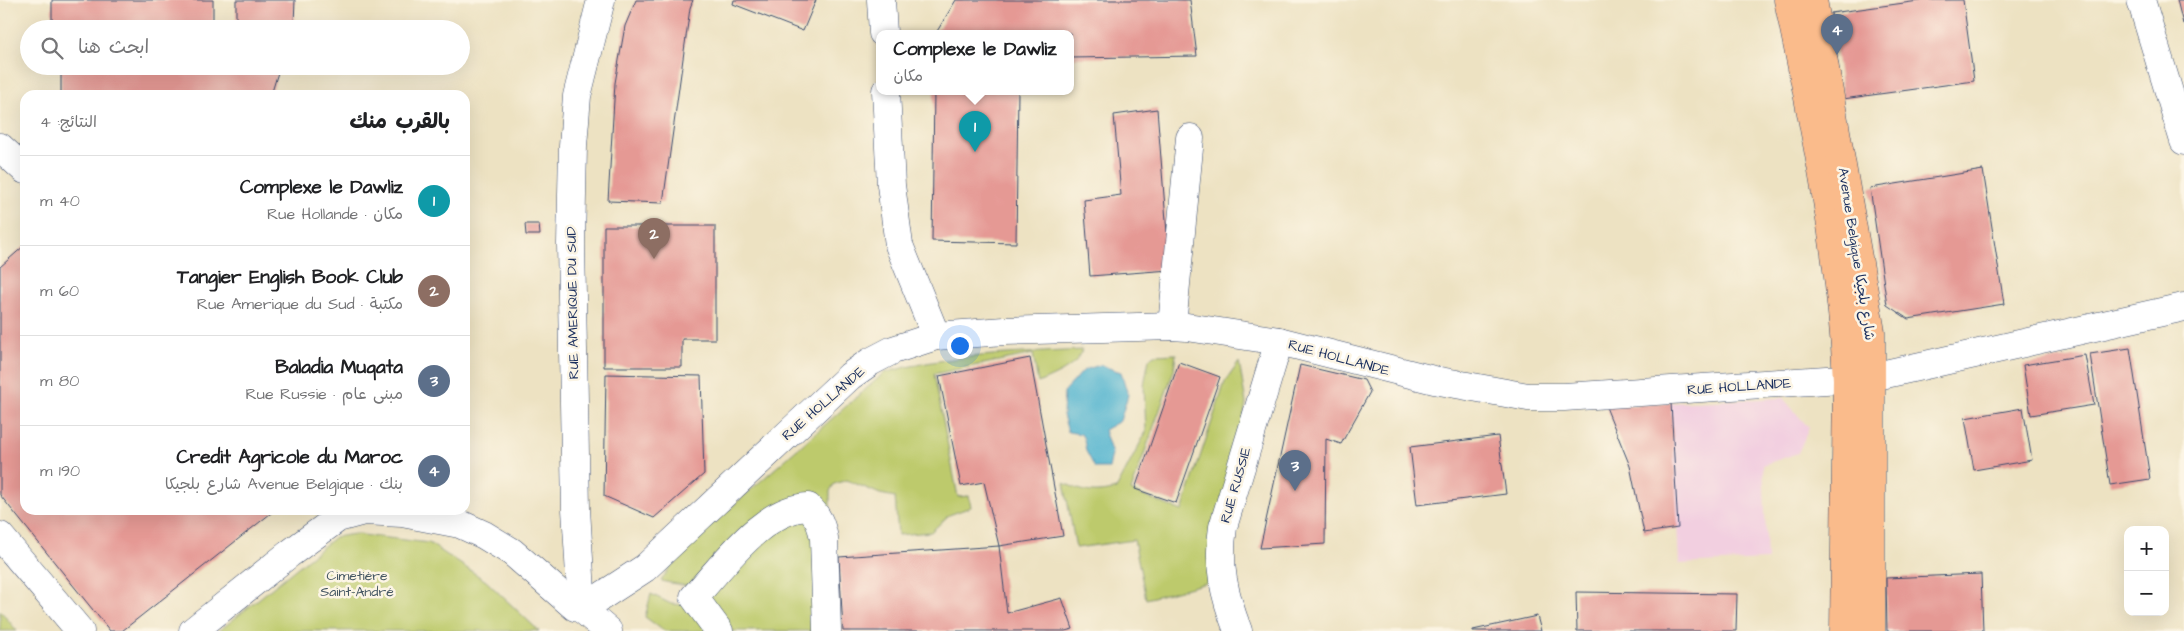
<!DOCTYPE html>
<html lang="ar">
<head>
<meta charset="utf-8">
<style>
	body { margin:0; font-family:"Architects Daughter","Playpen Sans Arabic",sans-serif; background:#f6f6f6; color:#202124; direction:rtl }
	.controls { position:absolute; right:15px; bottom:15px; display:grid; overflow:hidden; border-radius:10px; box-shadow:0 5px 20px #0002 }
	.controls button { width:45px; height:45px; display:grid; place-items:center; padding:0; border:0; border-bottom:1px solid #e0e0e0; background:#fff; color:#202124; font:25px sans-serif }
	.you { position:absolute; left:959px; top:345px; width:18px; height:18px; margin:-12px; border:4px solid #fff; border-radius:50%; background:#1a73e8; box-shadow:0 0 0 8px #1a73e833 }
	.badge { display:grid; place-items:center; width:32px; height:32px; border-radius:50%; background:#1a73e8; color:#fff; font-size:16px; font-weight:700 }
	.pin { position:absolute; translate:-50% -41px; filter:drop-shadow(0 1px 2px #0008) }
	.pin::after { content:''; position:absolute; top:26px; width:18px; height:15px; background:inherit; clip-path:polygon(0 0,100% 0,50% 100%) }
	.popup { position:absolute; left:876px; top:30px; width:198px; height:65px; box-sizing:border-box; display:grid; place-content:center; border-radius:10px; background:#fff; filter:drop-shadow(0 1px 4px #0005); font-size:16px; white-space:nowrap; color:#757577 }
	.popup b { font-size:19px; color:#202124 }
	.popup::after { content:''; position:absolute; left:50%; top:100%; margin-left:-10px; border:10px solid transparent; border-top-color:#fff }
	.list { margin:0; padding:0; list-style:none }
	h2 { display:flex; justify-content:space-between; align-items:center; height:65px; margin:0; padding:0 20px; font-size:21px }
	h2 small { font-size:16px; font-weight:400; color:#757577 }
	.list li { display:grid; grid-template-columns:32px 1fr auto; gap:15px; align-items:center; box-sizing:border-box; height:90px; padding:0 20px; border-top:1px solid #e0e0e0 }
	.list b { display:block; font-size:19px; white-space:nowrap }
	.list p { margin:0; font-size:16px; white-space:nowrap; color:#757577 }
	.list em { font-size:16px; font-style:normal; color:#757577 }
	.icon { flex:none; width:28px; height:28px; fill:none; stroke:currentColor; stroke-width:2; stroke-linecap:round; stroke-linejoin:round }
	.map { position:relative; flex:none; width:2184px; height:631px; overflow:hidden; direction:ltr }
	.search { position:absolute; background:#fff; box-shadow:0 5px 20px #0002; left:20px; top:20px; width:450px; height:55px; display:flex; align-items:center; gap:12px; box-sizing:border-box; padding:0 18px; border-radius:28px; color:#757577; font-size:19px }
	.panel { position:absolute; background:#fff; box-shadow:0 5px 20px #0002; left:20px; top:90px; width:450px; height:425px; border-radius:15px; direction:rtl }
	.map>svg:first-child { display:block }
	.built { fill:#f2cfe0 }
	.green { fill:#bdca6c; stroke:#6c7c65 }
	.water { fill:#50b3cf; stroke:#367196 }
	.building { fill:#e59994 }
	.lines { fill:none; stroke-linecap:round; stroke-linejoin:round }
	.minor-casing { stroke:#3a4a6d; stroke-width:29 }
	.major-casing { stroke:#3a4a6d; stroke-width:29 }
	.minor { stroke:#fff; stroke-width:28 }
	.major { stroke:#fabb8b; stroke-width:28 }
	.labels { text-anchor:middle; stroke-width:5; stroke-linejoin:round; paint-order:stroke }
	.street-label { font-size:14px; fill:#1b2f5e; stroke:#fcf5e5 }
	.park-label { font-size:14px; fill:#445662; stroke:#fcf5e5 }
</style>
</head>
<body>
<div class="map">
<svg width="2184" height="631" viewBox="0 0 2184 631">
	<rect width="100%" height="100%" fill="#fcf5e5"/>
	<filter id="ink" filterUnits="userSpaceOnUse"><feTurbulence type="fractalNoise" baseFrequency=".02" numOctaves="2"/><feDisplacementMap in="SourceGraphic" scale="10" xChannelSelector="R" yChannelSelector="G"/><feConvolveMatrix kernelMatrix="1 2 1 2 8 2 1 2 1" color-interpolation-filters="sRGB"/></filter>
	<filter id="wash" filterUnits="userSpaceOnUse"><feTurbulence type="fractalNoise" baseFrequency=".0096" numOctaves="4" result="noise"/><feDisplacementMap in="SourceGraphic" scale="20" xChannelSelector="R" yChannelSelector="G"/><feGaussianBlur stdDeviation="1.12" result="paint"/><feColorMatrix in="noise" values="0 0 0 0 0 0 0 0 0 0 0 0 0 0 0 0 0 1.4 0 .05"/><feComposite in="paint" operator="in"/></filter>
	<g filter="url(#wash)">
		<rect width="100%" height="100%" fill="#ede2c2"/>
		<path class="built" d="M1783 398 1809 428 1798 453 1763 465 1767 560 1679 564 1671 403Z"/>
		<g class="green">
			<path d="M1082 350C1078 367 1053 376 1038 383L1033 354 934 374 958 497 969 496 971 507 949 515 931 532 898 535 895 497 880 494 847 480 834 484 830 491V525L837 631H664L645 617 651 594 671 604 704 606 706 590 661 581 681 551 884 373C948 354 1016 354 1082 350Z"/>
			<path d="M1176 354 1174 370 1131 491 1182 511 1225 382 1239 362 1246 403 1214 581 1146 599 1134 540 1076 548 1064 483C1084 492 1093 495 1116 489L1146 432 1144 385 1149 359 1154 355Z"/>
			<path d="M355 534 429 543 486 581 539 631H219L335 537Z"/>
			<path d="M0 610 17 631H0Z"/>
		</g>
		<path class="water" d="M1100 365 1121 372 1128 395 1120 421 1104 430 1112 454 1109 468H1095L1086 451 1084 439 1081 434 1068 432 1063 415 1064 392 1084 370Z"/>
		<g id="blocks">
			<g class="building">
				<path d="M52 0H213V24H236V0H295L294 23 293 29H52Z"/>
				<path d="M636 0H693L690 8 663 203 608 201 615 83 625 26Z"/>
				<path d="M734 0H816L803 31 733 4Z"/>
				<path d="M956 0H1190L1197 56 1070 58V33H936Z"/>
				<path d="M1926 0H1963L1974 81 1843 99 1831 13Z"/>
				<path d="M2177 0H2184V24H2183Z"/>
				<path d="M61 66H280L271 95H61Z"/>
				<path d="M934 91H1018L1016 243 932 241Z"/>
				<path d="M1157 109 1170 270 1090 276 1084 200 1121 195 1114 115Z"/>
				<path d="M1983 170 2004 304 1908 319 1887 305 1870 188Z"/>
				<path d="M525 224H539L540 235H526Z"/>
				<path d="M604 226H715V339H682V367H604Z"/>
				<path d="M25 245V510H275L122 631H110L0 495V267Z"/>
				<path d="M2130 348 2150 479 2110 485 2090 354Z"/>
				<path d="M2085 355 2094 405 2031 415 2023 365Z"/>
				<path d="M1030 358 1063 536 999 546 1007 613 1062 598 1073 629 1065 631H843L839 557 999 546 984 482 961 486 939 376Z"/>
				<path d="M1179 362 1220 377 1176 503 1135 489Z"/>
				<path d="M1300 365 1364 380 1370 392 1341 444 1326 439 1325 544 1260 548Z"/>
				<path d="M606 374 701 376 704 474 654 518 604 496Z"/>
				<path d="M1671 403 1678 528 1644 533 1630 466 1606 407Z"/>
				<path d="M2023 408 2032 460 1974 470 1965 418Z"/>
				<path d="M1498 436 1506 494 1417 505 1410 447Z"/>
				<path d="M1981 574 1983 631H1887L1886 578Z"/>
				<path d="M1576 592 1737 594 1736 631H1577Z"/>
				<path d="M1537 616 1541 631H1473V630Z"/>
			</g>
		</g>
	</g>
	<g filter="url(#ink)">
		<use href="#blocks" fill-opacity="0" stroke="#3a4a6d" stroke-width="1"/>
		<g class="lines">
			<g class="minor-casing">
				<g id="minor">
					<path d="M881 0 883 33"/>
					<path d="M2141 0 2184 141"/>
					<path d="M886 91 891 185 899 245 936 336"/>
					<path d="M0 147 25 170"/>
					<path d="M1172 326 1190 138"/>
					<path d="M0 536 80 631"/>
					<path d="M582 609 645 568 850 376 870 362 893 350 936 336 1004 331 1172 326 1187 327 1279 341 1434 380 1528 397H1564L1872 377 2184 307"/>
					<path d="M582 609 576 509 571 244 573 146 577 96 601 0"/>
					<path d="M193 631 289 554 338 518 364 511 402 513 460 524 484 535 512 552 575 607 582 609 608 631"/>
					<path d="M719 631 694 597C724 565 762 509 808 507 818 516 821 524 824 538L827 631"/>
					<path d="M1238 631C1224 594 1217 566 1223 527L1279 341"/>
				</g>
			</g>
			<g class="major-casing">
				<g id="major">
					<path d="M1788 0C1814 124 1841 252 1847 379L1844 631"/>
					<path d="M1813 0 1871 332V631"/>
				</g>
			</g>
			<use href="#minor" class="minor"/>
			<use href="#major" class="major"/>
		</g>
	</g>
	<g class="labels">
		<g class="street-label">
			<text transform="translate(1857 254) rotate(81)" y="5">Avenue Belgique شارع بلجيكا</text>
			<text transform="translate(572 303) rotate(-91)" y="5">RUE AMERIQUE DU SUD</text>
			<text transform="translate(1339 357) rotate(15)" y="5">RUE HOLLANDE</text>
			<text transform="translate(1739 386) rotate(-4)" y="5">RUE HOLLANDE</text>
			<text transform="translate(823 403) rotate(-41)" y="5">RUE HOLLANDE</text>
			<text transform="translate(1235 485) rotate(-74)" y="5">RUE RUSSIE</text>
		</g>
		<g class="park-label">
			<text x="357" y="580">Cimetière<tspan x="357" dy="16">Saint-André</tspan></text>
		</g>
	</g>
</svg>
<div class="controls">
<button>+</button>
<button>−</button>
</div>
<div class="you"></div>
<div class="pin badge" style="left:975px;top:152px;background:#0f9aa8">1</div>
<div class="popup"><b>Complexe le Dawliz</b>مكان</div>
<div class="pin badge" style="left:654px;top:259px;background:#8d6e63">2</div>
<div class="pin badge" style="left:1295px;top:491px;background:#5c6f8a">3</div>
<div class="pin badge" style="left:1837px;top:55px;background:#5c6f8a">4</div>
<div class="search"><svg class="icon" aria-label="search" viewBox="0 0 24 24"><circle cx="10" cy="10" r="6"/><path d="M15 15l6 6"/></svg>ابحث هنا</div>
<section class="panel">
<h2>بالقرب منك<small>النتائج: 4</small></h2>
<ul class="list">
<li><span class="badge" style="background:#0f9aa8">1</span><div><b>Complexe le Dawliz</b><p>مكان · Rue Hollande</p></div><em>40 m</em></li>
<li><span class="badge" style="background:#8d6e63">2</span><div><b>Tangier English Book Club</b><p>مكتبة · Rue Amerique du Sud</p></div><em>60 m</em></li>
<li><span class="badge" style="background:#5c6f8a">3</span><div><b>Baladia Muqata</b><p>مبنى عام · Rue Russie</p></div><em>80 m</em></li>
<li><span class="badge" style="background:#5c6f8a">4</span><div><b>Credit Agricole du Maroc</b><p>بنك · Avenue Belgique شارع بلجيكا</p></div><em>190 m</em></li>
</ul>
</section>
</div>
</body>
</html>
